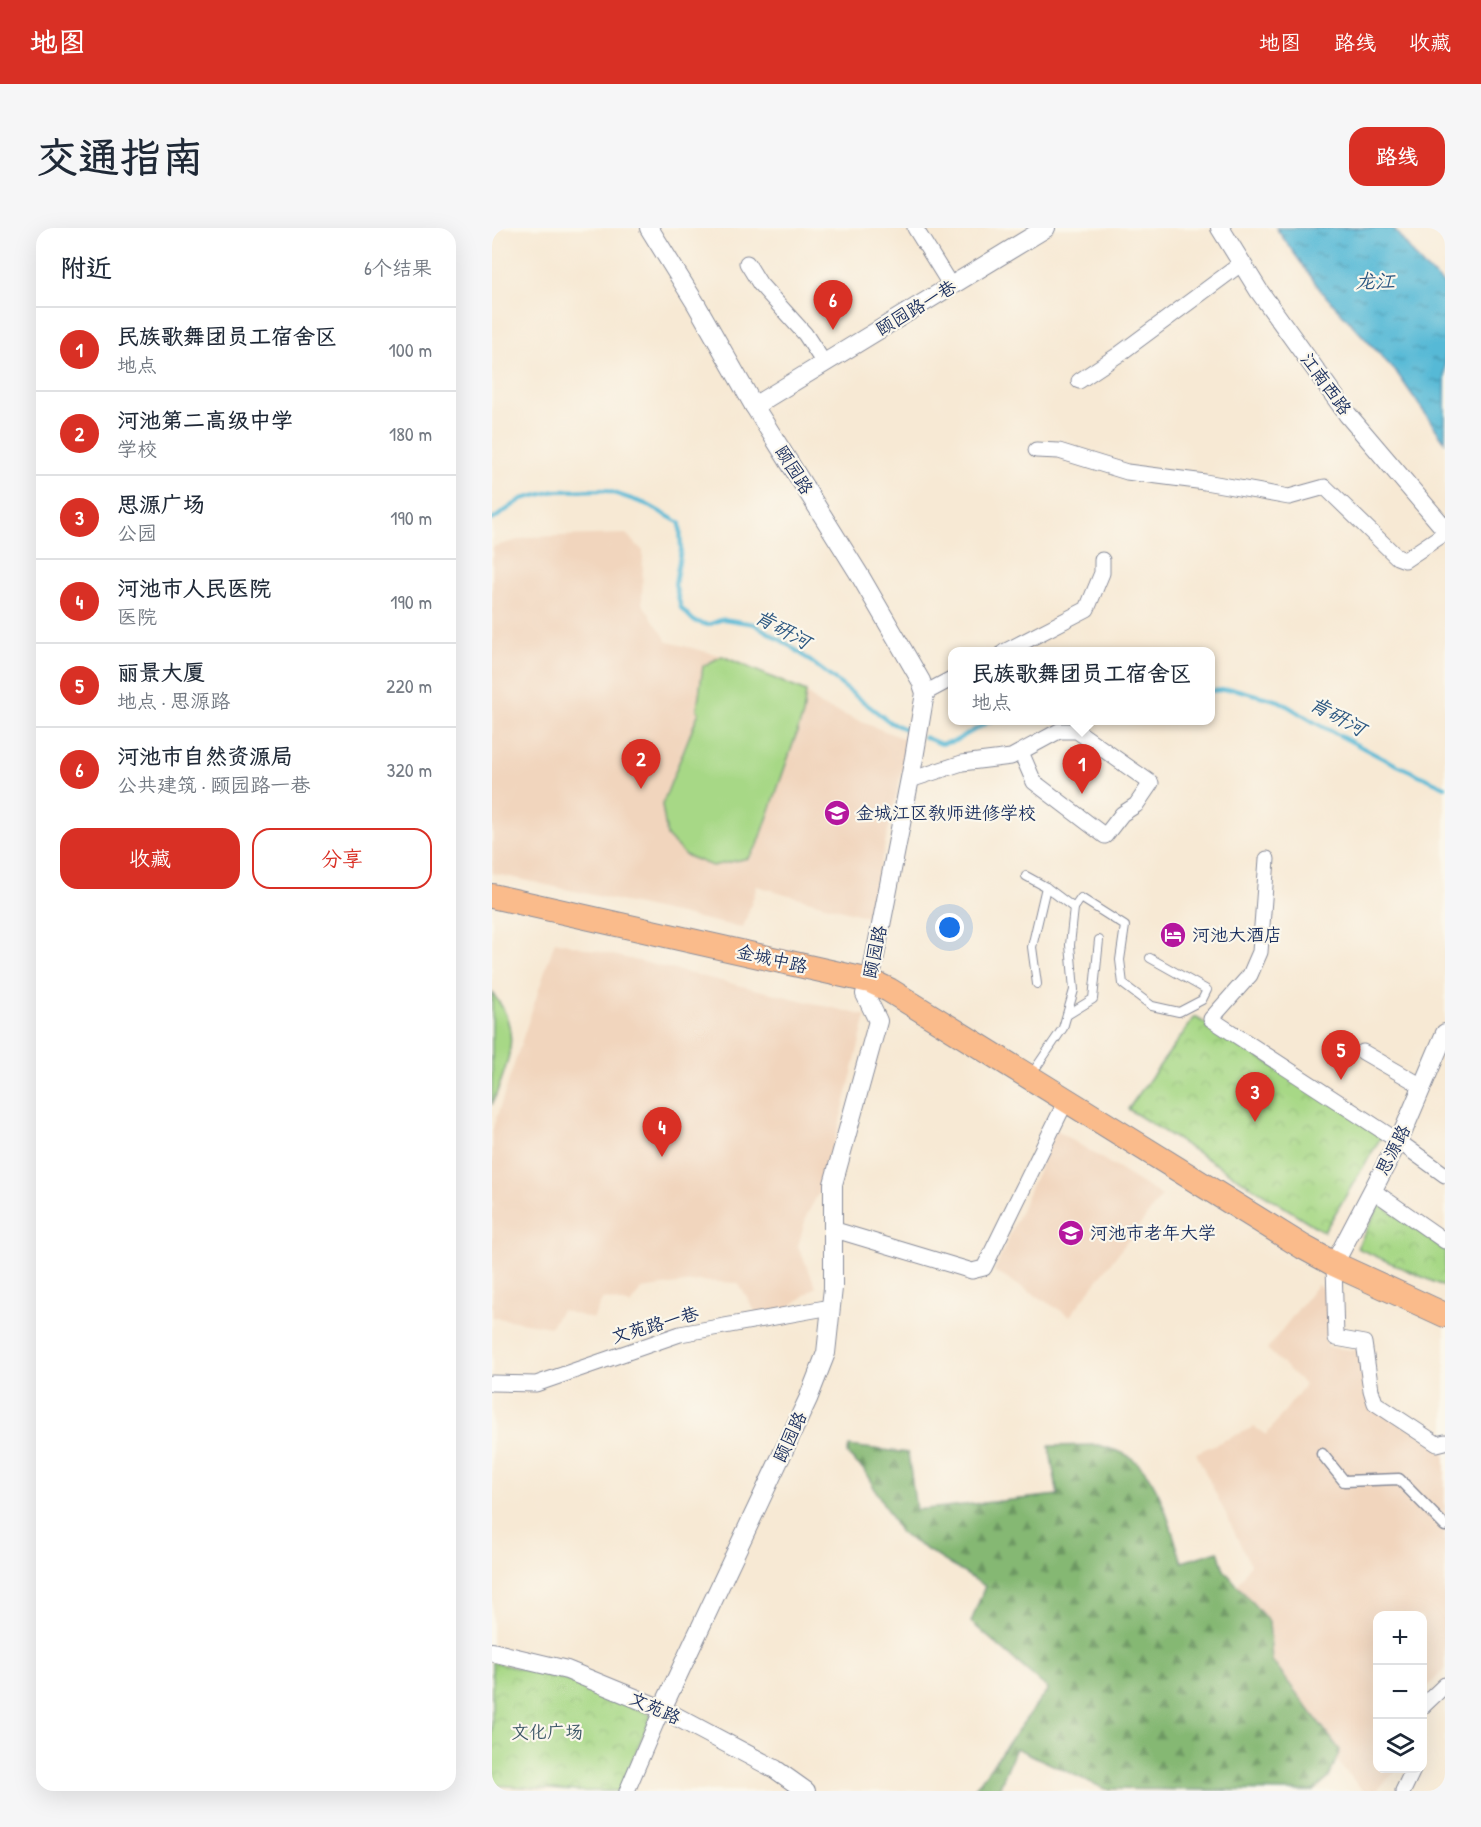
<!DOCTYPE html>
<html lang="zh">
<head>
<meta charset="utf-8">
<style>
	body { margin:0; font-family:"Patrick Hand","LXGW WenKai TC",sans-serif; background:#f6f6f7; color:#1f2937 }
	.controls { position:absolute; right:18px; bottom:18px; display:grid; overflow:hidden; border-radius:12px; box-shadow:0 6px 24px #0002 }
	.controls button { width:54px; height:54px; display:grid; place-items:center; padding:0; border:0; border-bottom:2px solid #e0e1e3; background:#fff; color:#1f2937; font:30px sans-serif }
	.you { position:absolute; left:458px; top:700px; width:21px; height:21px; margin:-15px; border:4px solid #fff; border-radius:50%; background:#1a73e8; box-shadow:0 0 0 9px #1a73e833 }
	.badge { display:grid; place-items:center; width:39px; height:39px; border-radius:50%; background:#d93025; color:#fff; font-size:20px; font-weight:700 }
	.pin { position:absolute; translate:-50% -50px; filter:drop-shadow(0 2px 3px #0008) }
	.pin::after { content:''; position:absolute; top:32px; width:21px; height:18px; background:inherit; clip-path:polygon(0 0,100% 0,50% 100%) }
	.popup { position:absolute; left:456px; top:419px; width:267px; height:78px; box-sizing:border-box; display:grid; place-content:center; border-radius:12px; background:#fff; filter:drop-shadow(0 2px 4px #0005); font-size:20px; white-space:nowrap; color:#747a83 }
	.popup b { font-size:22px; color:#1f2937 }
	.popup::after { content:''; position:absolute; left:50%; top:100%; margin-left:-12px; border:12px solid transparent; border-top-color:#fff }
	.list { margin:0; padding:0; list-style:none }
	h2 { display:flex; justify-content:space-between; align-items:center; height:78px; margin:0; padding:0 24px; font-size:26px }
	h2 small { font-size:20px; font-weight:400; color:#747a83 }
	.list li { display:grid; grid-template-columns:39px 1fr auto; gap:18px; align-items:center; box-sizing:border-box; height:84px; padding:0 24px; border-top:2px solid #e0e1e3 }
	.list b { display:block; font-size:22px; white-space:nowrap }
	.list p { margin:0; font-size:20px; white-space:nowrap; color:#747a83 }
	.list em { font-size:20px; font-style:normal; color:#747a83 }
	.actions { display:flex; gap:12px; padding:18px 24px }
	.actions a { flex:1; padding:14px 0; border:2px solid #d93025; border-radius:18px; text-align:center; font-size:21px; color:#d93025 }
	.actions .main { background:#d93025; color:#fff }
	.icon { flex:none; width:33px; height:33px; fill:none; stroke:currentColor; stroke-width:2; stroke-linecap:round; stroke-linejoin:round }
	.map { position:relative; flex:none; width:953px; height:1563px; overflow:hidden; border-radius:18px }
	header { display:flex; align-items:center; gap:36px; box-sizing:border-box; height:84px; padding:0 30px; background:#d93025; color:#fff }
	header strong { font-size:28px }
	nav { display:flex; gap:33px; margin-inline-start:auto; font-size:21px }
	.intro { display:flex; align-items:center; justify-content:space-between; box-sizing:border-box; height:144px; padding:0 36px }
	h1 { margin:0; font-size:42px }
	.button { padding:15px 27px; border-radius:18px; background:#d93025; color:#fff; font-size:21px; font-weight:700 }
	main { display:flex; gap:36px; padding:0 36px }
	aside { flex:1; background:#fff; border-radius:18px; box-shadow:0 6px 24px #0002 }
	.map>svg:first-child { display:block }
	.built { fill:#f1d5bd }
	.forest { fill:url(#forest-firs); stroke:#507468; stroke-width:1.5 }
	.park { fill:url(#park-crowns); stroke:#618472; stroke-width:1.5 }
	.pitch { fill:#a7d886; stroke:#618472; stroke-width:1.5 }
	.water { fill:url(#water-ripples); stroke:#39749a; stroke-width:1.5 }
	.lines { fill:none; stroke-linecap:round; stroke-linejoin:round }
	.stream { stroke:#57b9d6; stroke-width:4 }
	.service-casing { stroke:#898c99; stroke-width:10 }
	.pedestrian-casing { stroke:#898c99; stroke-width:13 }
	.minor-casing { stroke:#898c99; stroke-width:17 }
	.tertiary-casing { stroke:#898c99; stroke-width:20 }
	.primary-casing { stroke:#898c99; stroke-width:26 }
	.service { stroke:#fff; stroke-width:8 }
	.pedestrian { stroke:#fff; stroke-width:10 }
	.minor { stroke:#fff; stroke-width:15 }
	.tertiary { stroke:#fff; stroke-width:18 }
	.primary { stroke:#fabb8b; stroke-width:24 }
	.labels { text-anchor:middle; stroke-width:4.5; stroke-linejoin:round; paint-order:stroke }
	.street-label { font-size:18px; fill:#1b2f5e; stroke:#fbf7ec }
	.poi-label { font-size:18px; fill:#1b2f5e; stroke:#fbf7ec; text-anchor:start }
	.park-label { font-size:18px; fill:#3e5968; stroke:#fbf7ec }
	.water-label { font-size:20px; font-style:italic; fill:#2d5882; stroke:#fbf7ec }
</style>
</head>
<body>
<header>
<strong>地图</strong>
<nav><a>地图</a><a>路线</a><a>收藏</a></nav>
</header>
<div class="intro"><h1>交通指南</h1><a class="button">路线</a></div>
<main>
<aside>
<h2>附近<small>6个结果</small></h2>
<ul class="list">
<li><span class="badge">1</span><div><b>民族歌舞团员工宿舍区</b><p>地点</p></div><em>100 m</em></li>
<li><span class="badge">2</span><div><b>河池第二高级中学</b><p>学校</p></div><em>180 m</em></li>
<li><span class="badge">3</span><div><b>思源广场</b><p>公园</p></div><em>190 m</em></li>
<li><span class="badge">4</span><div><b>河池市人民医院</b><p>医院</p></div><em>190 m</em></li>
<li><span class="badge">5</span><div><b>丽景大厦</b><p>地点 · 思源路</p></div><em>220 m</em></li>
<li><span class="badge">6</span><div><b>河池市自然资源局</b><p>公共建筑 · 颐园路一巷</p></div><em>320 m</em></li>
</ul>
<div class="actions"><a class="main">收藏</a><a>分享</a></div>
</aside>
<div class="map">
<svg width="953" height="1563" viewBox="0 0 953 1563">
	<defs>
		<pattern id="forest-firs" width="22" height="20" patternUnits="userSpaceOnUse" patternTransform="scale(1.5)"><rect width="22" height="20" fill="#85b873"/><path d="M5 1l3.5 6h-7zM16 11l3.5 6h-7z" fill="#6c9662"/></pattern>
		<pattern id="park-crowns" width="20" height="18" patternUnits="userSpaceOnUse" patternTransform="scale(1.5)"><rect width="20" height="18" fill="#a7d886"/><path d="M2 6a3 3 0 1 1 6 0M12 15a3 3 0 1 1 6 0" fill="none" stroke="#8fba76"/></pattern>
		<pattern id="water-ripples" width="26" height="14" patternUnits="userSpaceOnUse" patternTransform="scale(1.5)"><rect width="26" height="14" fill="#57b9d6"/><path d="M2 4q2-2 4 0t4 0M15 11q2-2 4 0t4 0" fill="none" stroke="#4797b1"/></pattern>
	</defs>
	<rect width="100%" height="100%" fill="#fbf7ec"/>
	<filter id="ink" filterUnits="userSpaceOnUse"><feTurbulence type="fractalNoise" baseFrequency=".0167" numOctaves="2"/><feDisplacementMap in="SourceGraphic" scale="12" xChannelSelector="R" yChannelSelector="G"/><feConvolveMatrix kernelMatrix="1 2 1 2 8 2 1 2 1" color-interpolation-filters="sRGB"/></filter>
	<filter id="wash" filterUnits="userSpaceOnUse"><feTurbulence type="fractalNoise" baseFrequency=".008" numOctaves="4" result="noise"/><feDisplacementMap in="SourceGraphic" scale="24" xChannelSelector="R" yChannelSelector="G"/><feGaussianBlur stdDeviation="1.35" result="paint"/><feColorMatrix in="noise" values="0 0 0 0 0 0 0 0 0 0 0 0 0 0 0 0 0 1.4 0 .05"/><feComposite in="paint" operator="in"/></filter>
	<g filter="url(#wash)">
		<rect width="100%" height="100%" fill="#f7e9d4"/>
		<g class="built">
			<path d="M134 306 151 323 150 375 176 414 235 429 314 464 328 477 417 513 376 689 265 658 251 700 0 645V319L38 309Z"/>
			<path d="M63 713 374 788 333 954 315 986 306 1018 324 1059 295 1081 265 1086 246 1055 207 1053 149 1061 139 1077 111 1070 101 1091 69 1082 58 1099 0 1089V903Z"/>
			<path d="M564 902 670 968 578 1088 502 1043Z"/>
			<path d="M825 1057 836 1063 835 1119 869 1123 879 1179 953 1221V1441L931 1463 930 1388H886V1540L906 1541 884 1563H871L844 1532 847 1522 780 1433 777 1394 745 1358 758 1336 704 1225 762 1199 774 1207 813 1157 775 1121Z"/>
		</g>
		<path class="forest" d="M607 1217C617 1221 630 1223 638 1229 669 1250 678 1300 690 1334L726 1323 732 1342 777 1394 780 1433 848 1522 837 1549 821 1563 613 1561 524 1520 506 1563H481L556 1461 479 1394 493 1358 408 1305 372 1242 355 1226 357 1218 416 1225 424 1282 566 1267 557 1218Z"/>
		<g class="park">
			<path d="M703 789 891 906 832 1004 636 881Z"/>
			<path d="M888 976 953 1022V1059L865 1020Z"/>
			<path d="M0 1434 79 1453 160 1487 127 1563H87L0 1557Z"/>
		</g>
		<g class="pitch">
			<path d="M230 428 314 464 311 487 266 617 256 630 220 638 193 627 175 608 170 577 207 484 205 482 211 438Z"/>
			<path d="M0 765C33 803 15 836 0 877Z"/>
		</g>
		<path class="water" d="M784 0H901L931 38 953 57V214L905 145 830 64Z"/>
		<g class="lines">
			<g class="stream">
				<path d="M0 292 30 271 63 263 113 262 154 276 188 295 189 322 183 356 189 380 202 393 216 397 231 391 262 396 300 419 399 495 422 505"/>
				<path d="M719 463 742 461 787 473 822 494 890 530 953 559"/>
				<path d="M432 509 449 516 463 513 500 492"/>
			</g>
		</g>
	</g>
	<g filter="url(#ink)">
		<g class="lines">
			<g class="service-casing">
				<g id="service">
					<path d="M534 648 554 659 582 680 589 670 633 698 628 732 631 756 660 778 687 784 710 772 715 762 658 730"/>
					<path d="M545 756 540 719 554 659"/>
					<path d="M575 787 601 771 607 712"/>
					<path d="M539 847 571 800 582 762 578 717 582 680"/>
				</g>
			</g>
			<g class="pedestrian-casing">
				<path id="pedestrian" d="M830 1226 852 1253 907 1251 953 1298"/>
			</g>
			<g class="minor-casing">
				<g id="minor">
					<path d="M423 0 459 58"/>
					<path d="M255 35 268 56 313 106 332 135"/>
					<path d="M587 153 626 127 750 35"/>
					<path d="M544 222 567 223 635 244 713 254 797 269 833 259 905 329 913 332 953 305"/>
					<path d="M512 424 595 381 610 345V332"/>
					<path d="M433 465 461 450"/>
					<path d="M418 552 470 535 519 529 567 503H585L659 555 644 577 630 586 613 608 542 554 529 524"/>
					<path d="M775 631 768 724 758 747 719 791 906 913 953 947"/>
					<path d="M871 824 930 858"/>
					<path d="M880 962 953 1013"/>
					<path d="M340 1001 480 1043 492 1040 569 883"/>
					<path d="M842 1036 844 1110 872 1115 879 1162 883 1175 945 1216 953 1214"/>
					<path d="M0 1155 44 1156 188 1106 339 1079"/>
					<path d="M930 1479 953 1457"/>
					<path d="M135 1563 170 1481"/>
					<path d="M911 1563 922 1540"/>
				</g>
			</g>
			<g class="tertiary-casing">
				<g id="tertiary">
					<path d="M157 0 204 76 262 178 367 346 429 453 433 465 422 530 378 753 373 766 386 793 341 956V1060L334 1125 316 1171 170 1481"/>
					<path d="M728 0 767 63 856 187 953 301"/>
					<path d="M262 178 554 0"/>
					<path d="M842 1036 910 906 953 805"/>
					<path d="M0 1424 75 1442 170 1481 283 1541 314 1563"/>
				</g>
			</g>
			<g class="primary-casing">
				<path id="primary" d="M0 668 378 753 397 762 811 1019 842 1036 953 1087"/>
			</g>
			<use href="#service" class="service"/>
			<use href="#pedestrian" class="pedestrian"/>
			<use href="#minor" class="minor"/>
			<use href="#tertiary" class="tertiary"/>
			<use href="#primary" class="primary"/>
		</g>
	</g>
	<defs>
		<g id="school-disc" transform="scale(1.35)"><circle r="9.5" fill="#b5179e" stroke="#fbf7ec"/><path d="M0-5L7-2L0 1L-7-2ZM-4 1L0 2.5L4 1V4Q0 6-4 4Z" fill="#fff"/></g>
		<g id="hotel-disc" transform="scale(1.35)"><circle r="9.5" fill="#b5179e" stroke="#fbf7ec"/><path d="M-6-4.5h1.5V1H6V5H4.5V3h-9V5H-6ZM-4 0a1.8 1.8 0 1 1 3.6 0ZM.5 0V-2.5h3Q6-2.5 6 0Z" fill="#fff"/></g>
		<g id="university-disc" transform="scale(1.35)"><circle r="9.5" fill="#b5179e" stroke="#fbf7ec"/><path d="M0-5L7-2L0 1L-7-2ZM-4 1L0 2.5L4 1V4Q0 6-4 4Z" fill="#fff"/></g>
	</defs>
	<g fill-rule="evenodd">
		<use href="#school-disc" x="345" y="585"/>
		<use href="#hotel-disc" x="681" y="707"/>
		<use href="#university-disc" x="579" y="1005"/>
	</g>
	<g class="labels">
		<g class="street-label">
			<text transform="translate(424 80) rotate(-31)" y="6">颐园路一巷</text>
			<text transform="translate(834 156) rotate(54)" y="6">江南西路</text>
			<text transform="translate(302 242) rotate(58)" y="6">颐园路</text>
			<text transform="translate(383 724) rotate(-78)" y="6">颐园路</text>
			<text transform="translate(280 731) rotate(13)" y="6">金城中路</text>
			<text transform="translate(901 922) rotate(-63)" y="6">思源路</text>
			<text transform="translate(163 1097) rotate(-16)" y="6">文苑路一巷</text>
			<text transform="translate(298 1209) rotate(-65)" y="6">颐园路</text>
			<text transform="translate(163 1480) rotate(24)" y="6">文苑路</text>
		</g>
		<g class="poi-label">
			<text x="364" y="591">金城江区教师进修学校</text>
			<text x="700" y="713">河池大酒店</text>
			<text x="598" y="1011">河池市老年大学</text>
		</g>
		<g class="park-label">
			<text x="55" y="1510">文化广场</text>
		</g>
		<g class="water-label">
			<text x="883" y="60">龙江</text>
			<text transform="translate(291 401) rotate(29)" y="7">肯研河</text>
			<text transform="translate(846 488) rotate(29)" y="7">肯研河</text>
		</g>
	</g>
</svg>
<div class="controls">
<button>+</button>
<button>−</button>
<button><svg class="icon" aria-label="layers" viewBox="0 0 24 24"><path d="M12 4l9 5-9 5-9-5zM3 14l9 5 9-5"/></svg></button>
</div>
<div class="you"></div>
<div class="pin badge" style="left:590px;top:566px">1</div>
<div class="popup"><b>民族歌舞团员工宿舍区</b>地点</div>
<div class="pin badge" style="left:149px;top:561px">2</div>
<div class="pin badge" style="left:763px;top:894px">3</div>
<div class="pin badge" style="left:170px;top:929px">4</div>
<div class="pin badge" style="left:849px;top:852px">5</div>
<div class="pin badge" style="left:341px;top:102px">6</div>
</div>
</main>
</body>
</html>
